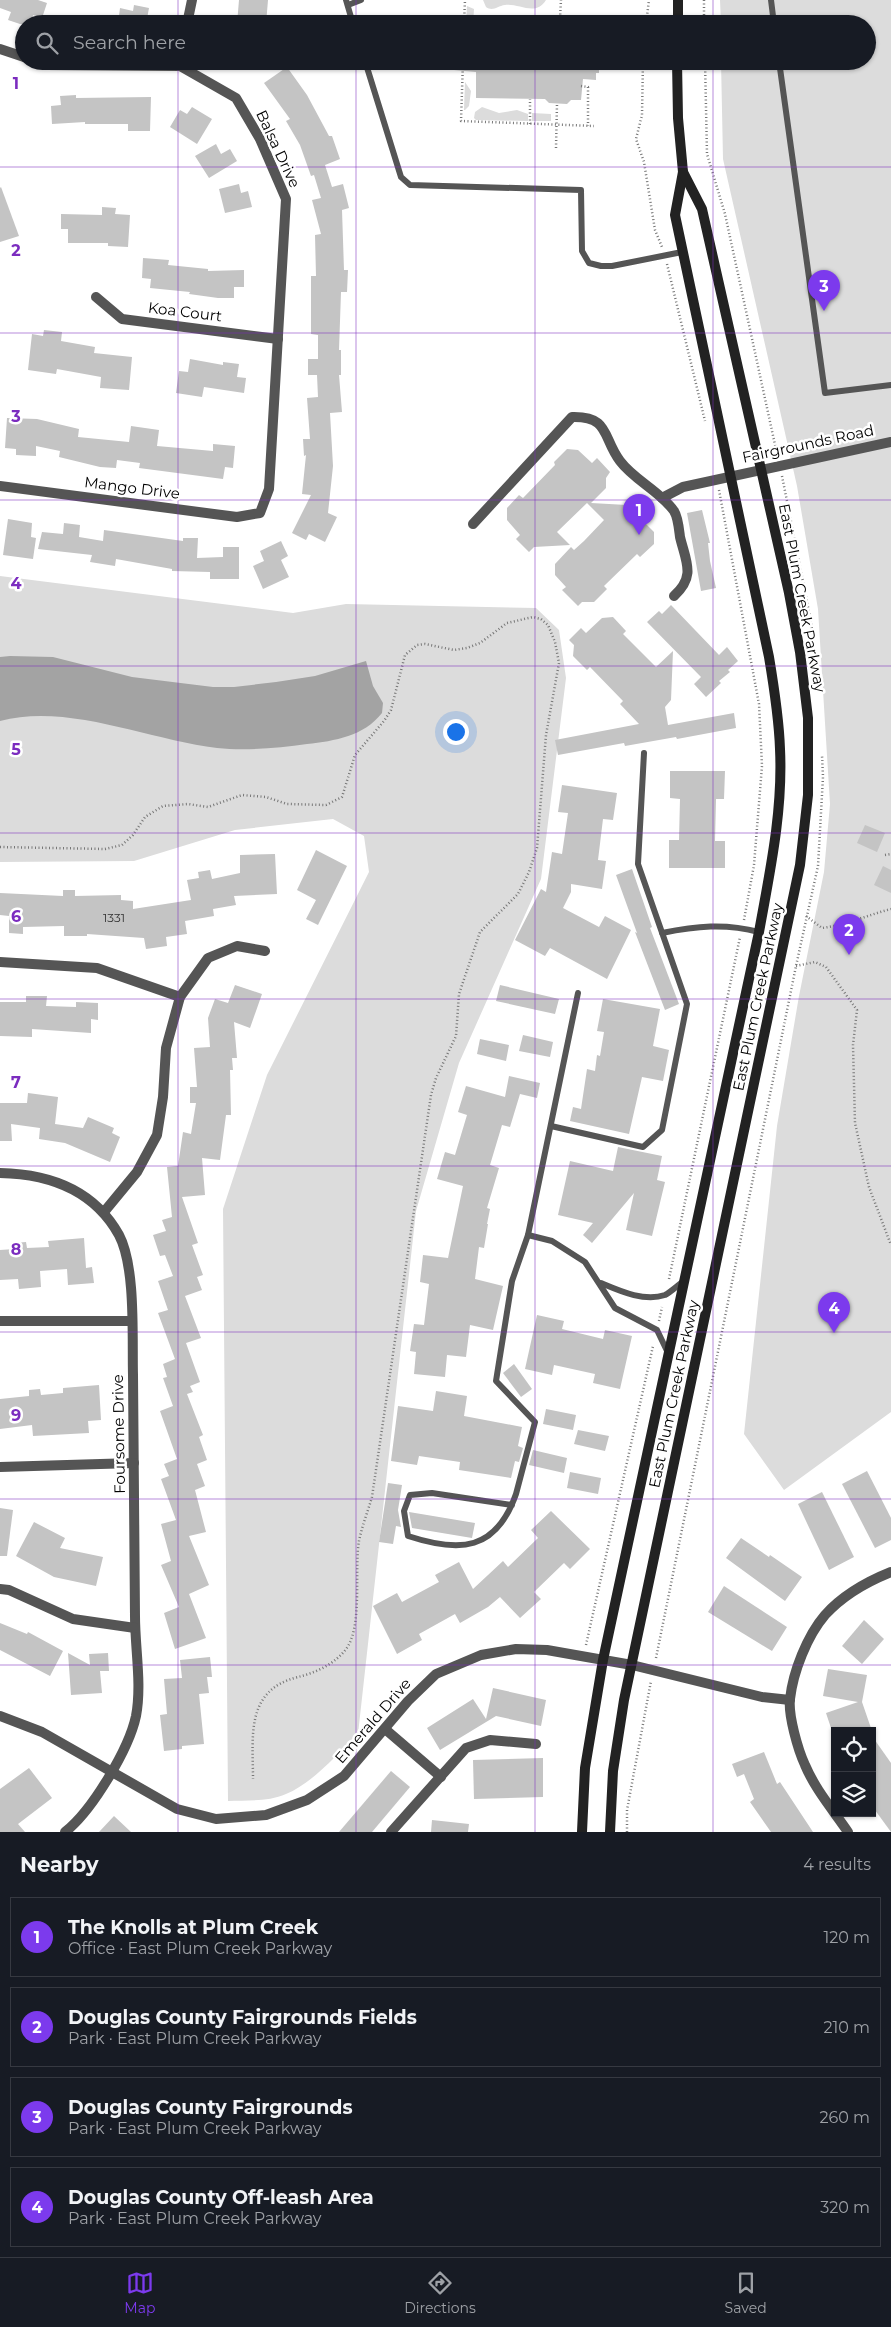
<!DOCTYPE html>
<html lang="en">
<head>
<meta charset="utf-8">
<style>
	body { margin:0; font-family:Montserrat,sans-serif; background:#242831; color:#f1f3f6 }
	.controls { position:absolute; right:15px; bottom:15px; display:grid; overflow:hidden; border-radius:0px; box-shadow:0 1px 4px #0004 }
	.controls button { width:45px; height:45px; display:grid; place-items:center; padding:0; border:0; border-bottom:1px solid #363941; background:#171b24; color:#f1f3f6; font:25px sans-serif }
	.you { position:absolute; left:455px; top:731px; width:18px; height:18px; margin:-12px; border:4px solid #fff; border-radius:50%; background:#1a73e8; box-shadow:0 0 0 8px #1a73e833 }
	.badge { display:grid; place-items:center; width:32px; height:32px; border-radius:50%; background:#7c3aed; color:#fff; font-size:16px; font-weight:700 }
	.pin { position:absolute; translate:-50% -41px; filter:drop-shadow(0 1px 2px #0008) }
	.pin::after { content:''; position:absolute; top:26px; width:18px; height:15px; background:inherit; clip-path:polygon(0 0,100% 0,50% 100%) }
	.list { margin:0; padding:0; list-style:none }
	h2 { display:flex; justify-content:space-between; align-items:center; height:65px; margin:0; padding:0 20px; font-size:21px }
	h2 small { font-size:16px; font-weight:400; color:#9ea1a6 }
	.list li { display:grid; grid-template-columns:32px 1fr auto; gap:15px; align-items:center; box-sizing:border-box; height:80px; margin:0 10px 10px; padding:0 10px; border:1px solid #363941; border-radius:0px }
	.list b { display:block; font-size:19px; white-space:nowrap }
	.list p { margin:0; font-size:16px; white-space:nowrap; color:#9ea1a6 }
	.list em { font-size:16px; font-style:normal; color:#9ea1a6 }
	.icon { flex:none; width:28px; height:28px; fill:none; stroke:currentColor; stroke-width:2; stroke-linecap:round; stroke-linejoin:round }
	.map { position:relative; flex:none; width:891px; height:1832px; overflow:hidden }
	.search { position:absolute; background:#171b24; box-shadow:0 1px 4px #0004; left:15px; right:15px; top:15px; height:55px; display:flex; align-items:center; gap:12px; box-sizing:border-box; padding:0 18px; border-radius:28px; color:#9ea1a6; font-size:19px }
	.sheet { height:425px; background:#171b24 }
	nav { display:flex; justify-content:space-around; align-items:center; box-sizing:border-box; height:70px; border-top:1px solid #363941; background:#171b24; font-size:14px; color:#9ea1a6 }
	nav a { display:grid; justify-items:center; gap:2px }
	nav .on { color:#7c3aed }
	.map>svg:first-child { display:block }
	.green { fill:#dcdcdc }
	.water { fill:#a3a3a3 }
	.building { fill:#c4c4c4 }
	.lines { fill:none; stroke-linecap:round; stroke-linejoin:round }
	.path { stroke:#777; stroke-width:2.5; stroke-dasharray:1 2.5; stroke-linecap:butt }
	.service { stroke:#555; stroke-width:6 }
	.minor { stroke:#555; stroke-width:10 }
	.tertiary { stroke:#555; stroke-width:10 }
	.secondary { stroke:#222; stroke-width:10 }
	.grid { fill:none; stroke:#7b2cbf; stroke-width:1; stroke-opacity:0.55 }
	.labels { text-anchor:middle; stroke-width:5; stroke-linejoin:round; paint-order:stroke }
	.number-label { font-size:12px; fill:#313131 }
	.street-label { font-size:15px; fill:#000; stroke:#fff }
	.grid-label { font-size:16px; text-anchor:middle; font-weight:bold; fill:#7b2cbf; stroke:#fff; stroke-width:5; stroke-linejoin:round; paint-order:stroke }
</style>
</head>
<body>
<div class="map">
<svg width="891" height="1832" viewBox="0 0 891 1832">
	<rect width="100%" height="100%" fill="#fff"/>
	<g class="green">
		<path d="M483 0H546C536 17 519 3 505 5 497 6 493 12 486 7Z"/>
		<path d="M720 0H891V1412L784 1490 744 1434 777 1126 799 996 824 872 830 804 818 609 797 486 723 159 721 61H867V24H721Z"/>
		<path d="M467 6 474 9 473 24H466Z"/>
		<path d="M465 82 471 91 469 106 465 110H464Z"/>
		<path d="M482 107 499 113 517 110 528 114V121L476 120 474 118 475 112Z"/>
		<path d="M532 113 551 114V121H532Z"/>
		<path d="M0 576 293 613 346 604 536 608 559 630 566 678 541 879 459 1063 416 1211 358 1734C337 1754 313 1783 286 1794 268 1802 247 1800 228 1801L223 1209 267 1075 369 872 364 836 333 819 235 830 134 861 0 862Z"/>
	</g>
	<path class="water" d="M10 656 53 657 132 677 213 687H234L276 682 315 676 366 661 373 686 383 703 382 713C364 736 335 741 307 744 278 748 246 751 217 748 148 740 69 703 0 721V657Z"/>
	<g class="building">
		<path d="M0 0H38L47 3 42 18 33 15 31 24H20L8 20 11 12 0 8Z"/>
		<path d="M239 0H268L266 24H237Z"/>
		<path d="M134 5 149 8 146 24H118L120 8 133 11Z"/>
		<path d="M454 61H599V73H596V80L583 79 581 100H571L567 104 549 103 545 99 476 98V72L454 70Z"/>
		<path d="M287 67 307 95 329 136H332L340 159 325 165 332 187 343 184 349 208 342 210 344 270H348L347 292H341L339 350H341V375H339L342 412 330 413 333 466 328 513 337 517 325 542 309 534 306 540 292 533 311 495 302 494 306 455 304 456 303 439H310L307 398 318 397 317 375H308V359H318V335L311 334V276H316L315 235 321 234 312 200 321 198 314 175 311 176 300 145 286 121 290 119 264 83Z"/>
		<path d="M76 95V98L151 97 150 131H128V124H85V122L52 124 51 106 61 105 60 96Z"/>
		<path d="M192 107 212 119 197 144 170 127 180 110 187 114Z"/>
		<path d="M216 144 221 154 230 149 237 161 209 178 195 156Z"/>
		<path d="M239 184 241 193 248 191 252 207 225 213 219 189Z"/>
		<path d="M1 187 19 236 0 242V188Z"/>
		<path d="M102 207 116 208 115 214 130 215 128 247 108 246V243H68V229H61V214L102 215Z"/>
		<path d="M143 258 169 260 168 265 208 269V271L244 270V287H234V298H218L189 294 190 292 150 288 151 279 142 278Z"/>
		<path d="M44 330 62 332 61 341 95 347 94 353 132 357 129 390 100 388 101 377 57 369 56 374 28 370 32 334 43 336Z"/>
		<path d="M190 359 223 365V362L239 364 237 377 246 378 244 393 204 387 202 397 176 393 179 371 188 372Z"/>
		<path d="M7 418 37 419 79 429 78 437 129 442 131 426 159 430 157 446 213 451V444L235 446 233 468 225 467 223 479 139 468 140 463 117 460 116 468 100 467 59 457 60 451 36 446V456L16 455V449L5 448Z"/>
		<path d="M567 449 578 450 592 463 597 458 610 472 606 478V488L591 503 627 505 632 499 645 513 640 518 654 532V544L640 557 637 554 604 586 607 589 594 602H582L578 606 562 590 566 587 555 575V564L571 547 574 550 584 541 604 520 587 503 557 532 570 545 534 547 529 552 516 539 520 535 507 520V508L519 495 523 498 555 465 554 462Z"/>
		<path d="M702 510 710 543H708L710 561 716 588 701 591 687 513Z"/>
		<path d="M8 519 32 523 31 537 36 538 33 559 3 555Z"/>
		<path d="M64 523 80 525 79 537 103 541 104 530 183 541V538H198L197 558 223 557V547H239V579H210V572L172 571V569L116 559 115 566 90 562 92 555 38 549 42 532 63 534Z"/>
		<path d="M281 541 288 556 281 560 289 577 263 589 253 566 264 561 260 551Z"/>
		<path d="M671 605 719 655 727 647 738 661 728 670 730 672 719 681 721 683 706 697 694 684 701 677 647 622 659 611 662 614Z"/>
		<path d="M613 617 626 631 623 634 656 667 673 651 671 700 665 707 668 725 734 713 736 728 677 739 676 737 625 746 624 743 558 755 555 740 639 724 620 704 623 701 590 667 587 670 573 656 574 645 569 640 581 628 586 633 602 618Z"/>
		<path d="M670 771H725L724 799H716L715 841H725V868H669V840H679L680 799 670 798Z"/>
		<path d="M562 785 617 793 613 820 603 819 598 860 606 861 602 889 571 884V892L563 908 599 927 605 916 631 930 607 979 550 948 545 956 515 940 541 889 546 892 552 852 562 854 568 813 558 812Z"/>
		<path d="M865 825 885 833 877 852 857 843Z"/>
		<path d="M316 850 347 866 318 925 306 919 316 900 297 890Z"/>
		<path d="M275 854 277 894 234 896 236 905 213 909 214 916 185 921 187 934 166 937 167 946 146 949 144 938 87 934V936H64V926L23 927V934L9 933V916L0 915V893L63 896V890H75V896L121 895V900L133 901V909L191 900 187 880 199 878 198 872 210 870 212 879 240 873V855Z"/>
		<path d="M883 866 891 870V893L874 885Z"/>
		<path d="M632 869 652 927 650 928 679 1004 665 1010 635 932 637 933 616 875Z"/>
		<path d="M235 985 262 994 250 1028 234 1022 237 1058H232L233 1070H230L231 1115H226L220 1160 202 1158 205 1195 182 1197 198 1243 192 1245 203 1275 197 1277 202 1290 185 1296 201 1338 186 1343 200 1382 190 1386 193 1392 187 1394 203 1435 199 1437 207 1460 197 1464 205 1486 195 1490 206 1532 189 1536 209 1585 189 1594 206 1638 175 1649 164 1613 179 1607 161 1565 171 1561 161 1524 176 1520 161 1479 169 1476 164 1464 177 1459 160 1411 173 1406 163 1378 167 1377 163 1364 175 1359 158 1313 168 1310 158 1281 173 1276 165 1255 160 1256 153 1235 166 1231 162 1220 172 1217 167 1167 178 1166 183 1132 191 1134 196 1103H190V1087H197L194 1048 210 1047 208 1018 215 999 228 1003Z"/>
		<path d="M500 985 559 999 555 1014 496 1001Z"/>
		<path d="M26 996H47L46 1006 76 1007V1002L98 1003V1020L91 1019V1033L32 1029V1037L0 1036V1002H26Z"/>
		<path d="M603 999 660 1009 653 1046 669 1050 663 1081 642 1077 629 1134 570 1121 573 1107 581 1109 587 1069 595 1071 597 1055 600 1056 604 1032 597 1031Z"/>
		<path d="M523 1035 553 1042 550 1057 519 1051Z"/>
		<path d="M480 1039 509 1045 506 1061 477 1054Z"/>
		<path d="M509 1076 540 1083 537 1098 520 1094 510 1127 502 1125 490 1165 499 1168 487 1208 490 1209 487 1224H488L484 1248 479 1247 475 1279 503 1286 493 1330 470 1325 466 1357 447 1355 445 1377 414 1374 416 1352 410 1351 414 1324 424 1325 429 1284 420 1282 423 1255 448 1258 463 1186 437 1179 445 1152 455 1155 467 1115 458 1112 466 1086 505 1097Z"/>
		<path d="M28 1093 58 1097 55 1124 83 1128 88 1117 114 1128 112 1133 120 1137 110 1162 65 1143 39 1139 40 1128 11 1124 12 1141H0V1103H27Z"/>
		<path d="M618 1147 662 1156 657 1180 665 1182 652 1236 626 1230 634 1193 592 1243 583 1235 593 1223 558 1215 570 1161 613 1171Z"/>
		<path d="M84 1238 86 1268 92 1267 94 1283 68 1285 67 1269 40 1271 41 1287 19 1289 18 1279 0 1280V1250L15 1249 14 1243 26 1242 27 1248 49 1247 48 1241Z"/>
		<path d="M537 1315 564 1321 562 1329 603 1339 605 1330 632 1336 620 1389 593 1383 595 1374 554 1365 552 1375 525 1369Z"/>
		<path d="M514 1364 532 1389 521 1397 503 1373Z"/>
		<path d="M99 1385 101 1420 88 1421 89 1433 33 1436 32 1425 0 1429V1399L29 1396V1390L40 1389 41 1395 63 1393V1388Z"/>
		<path d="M436 1391 467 1396 464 1416 522 1427 518 1446 523 1448 519 1462 515 1461 511 1478 459 1470 460 1462 419 1456 417 1465 391 1461 398 1406 433 1411Z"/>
		<path d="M546 1409 576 1415 573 1430 543 1424Z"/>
		<path d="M578 1430 609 1436 605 1451 574 1444Z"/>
		<path d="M533 1450 567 1458 564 1473 529 1465Z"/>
		<path d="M867 1471 891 1518V1540L875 1548 842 1484Z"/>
		<path d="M570 1472 601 1478 598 1494 567 1488Z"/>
		<path d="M388 1483 402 1485 398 1510 401 1527 396 1526 393 1544 379 1542Z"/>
		<path d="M822 1492 854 1557 829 1570 798 1504Z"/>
		<path d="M0 1508 13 1510 7 1556H0Z"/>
		<path d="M551 1511 590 1549 570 1569 564 1563 534 1592 541 1599 520 1618 500 1597 488 1607 460 1623 455 1614 419 1634 422 1640 397 1654 373 1606 397 1593 402 1602 439 1582 435 1575 459 1562 473 1589 503 1561 508 1567 538 1538 531 1530Z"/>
		<path d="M409 1512 475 1523 472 1538 412 1528Z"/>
		<path d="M34 1522 65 1538 60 1548 103 1557 96 1586 54 1577 16 1556Z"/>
		<path d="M741 1538 769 1557 770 1555 802 1577 785 1601 726 1558Z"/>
		<path d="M724 1586 787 1627 772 1651 708 1612Z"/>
		<path d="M864 1620 884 1639 862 1664 842 1646Z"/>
		<path d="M0 1623 27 1634 28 1632 63 1651 50 1676 0 1650Z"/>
		<path d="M68 1653 90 1665 89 1654 108 1653 109 1671H100L102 1693 71 1695Z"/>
		<path d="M210 1657 212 1677H207L209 1693 199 1694 204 1744 182 1746V1749L164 1751 160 1715 167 1714 164 1679 182 1678 180 1660Z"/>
		<path d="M828 1669 867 1675 862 1702 872 1731H832L826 1713 858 1702 823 1696Z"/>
		<path d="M493 1688 546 1700 541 1726 496 1716 440 1750 427 1728 473 1699 486 1719Z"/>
		<path d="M872 1736 891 1763V1832L872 1806Z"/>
		<path d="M764 1752 777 1784 780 1782 813 1832H771L750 1802 754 1799 744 1774 737 1777 732 1764Z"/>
		<path d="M543 1758V1797L474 1799 473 1760Z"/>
		<path d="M29 1768 52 1798 18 1824 25 1832H0V1789Z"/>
		<path d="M391 1771 410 1787 372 1832H339Z"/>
		<path d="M114 1816 131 1832H99Z"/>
		<path d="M432 1820 469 1824 468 1832H431Z"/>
	</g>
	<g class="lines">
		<g class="path">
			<path d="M704 0V24"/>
			<path d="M560 18 561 0"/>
			<path d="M464 24 465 0"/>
			<path d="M646 24 649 0"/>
			<path d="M463 61 461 121 594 126"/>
			<path d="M643 61 642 115 636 139 644 162 655 230 662 247"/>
			<path d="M705 61 707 154 725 214 777 454"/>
			<path d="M581 86 588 87V126"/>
			<path d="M530 124V99"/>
			<path d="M556 148 557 104"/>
			<path d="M667 264 705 421"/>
			<path d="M782 476 811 622 819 692"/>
			<path d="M719 490 759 704 762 766 754 865 744 920"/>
			<path d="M0 847 105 849 122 845 133 835 145 817 163 806 188 804 208 807 242 795 266 797 287 804 326 805 342 797 355 755 384 721 391 710 405 655 417 645 425 644 454 650 467 648 480 643 507 623 533 617 541 619 548 625 555 642 559 663 546 735 537 848 529 872 518 894 480 932 459 994 456 1036 436 1078 431 1095 372 1497C368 1511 362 1526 359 1541 354 1570 363 1627 346 1649 335 1664 315 1673 298 1677 245 1690 253 1736 253 1779"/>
			<path d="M885 855 891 854"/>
			<path d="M806 916 822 928C846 925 868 915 891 909"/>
			<path d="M796 966 815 962 826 967 857 1010 853 1045 855 1123 869 1187 891 1245"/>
			<path d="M669 1279 740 937"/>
			<path d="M659 1321 662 1307"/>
			<path d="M586 1645 653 1346"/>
			<path d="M656 1658 796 966 818 866 823 777 822 755"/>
			<path d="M627 1832V1810L651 1681"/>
		</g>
		<g class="service">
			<path d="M346 0 353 24"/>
			<path d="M771 0 774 24"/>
			<path d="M348 5 361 0"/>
			<path d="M365 61 401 177 410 185 581 190 582 251 589 263 601 266H612L682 252"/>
			<path d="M779 61 825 393 891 385"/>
			<path d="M662 933C696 926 725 923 759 932"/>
			<path d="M551 1126 643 1147 662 1130 687 1004 638 864 644 753"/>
			<path d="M528 1235 552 1241 585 1262 615 1308 657 1330 668 1353"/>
			<path d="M601 1283C620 1291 644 1302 665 1295 671 1292 678 1285 684 1281"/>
			<path d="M512 1505 432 1493 410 1495 404 1511 408 1536C460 1553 496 1551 516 1494L535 1422 496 1381 512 1281 528 1235 578 993"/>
		</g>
		<g class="minor">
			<path d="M187 24 192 0"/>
			<path d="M0 49 24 57"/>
			<path d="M96 297 122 319 278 339"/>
			<path d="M0 486 237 517 260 513 269 489 286 199 260 139 236 98 180 66 46 65 36 61"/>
			<path d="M662 498 683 487 891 442"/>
			<path d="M473 524 572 417C610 416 602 437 620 461 634 480 660 491 674 511 678 517 679 529 680 537 686 562 696 576 674 596"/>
			<path d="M0 962 97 968 180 997"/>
			<path d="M0 1173C49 1174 94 1190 119 1235 136 1267 132 1338 133 1375 134 1456 134 1536 135 1616 135 1649 142 1684 136 1716 129 1749 92 1811 65 1832"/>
			<path d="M104 1212 137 1172 157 1135 163 1097 166 1048 180 997 208 958 237 946 265 951"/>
			<path d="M0 1321H132"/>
			<path d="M0 1467 134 1463"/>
			<path d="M0 1589 9 1590 73 1619 135 1628"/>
			<path d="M385 1729 441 1777"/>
			<path d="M391 1832 466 1748 490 1740 536 1744"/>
			<path d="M848 1832C833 1810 815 1789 805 1765 798 1750 788 1715 790 1699 793 1672 807 1636 825 1615 843 1595 866 1582 891 1572"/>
		</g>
		<path class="tertiary" d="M0 1716 42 1732 177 1809 216 1819 266 1815 307 1800 344 1776 408 1701 436 1674 481 1655 516 1649 547 1650 632 1665 762 1697 790 1700"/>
		<g class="secondary">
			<path d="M678 24V0"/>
			<path d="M582 1832 585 1768 603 1660 759 932C770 871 783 811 780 749 779 718 774 687 769 657L675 215 683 172 678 118 677 61"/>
			<path d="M610 1832 613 1771 624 1700 800 865 808 795V718L800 652 789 593 702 209 683 172"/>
		</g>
	</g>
	<path class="grid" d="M178 0V24M356 0V24M535 0V24M713 0V24M178 61V1832M356 61V1832M535 61V1832M713 61V1832M0 167H891M0 333H891M0 500H891M0 666H891M0 833H891M0 999H891M0 1166H891M0 1332H891M0 1499H891M0 1665H891"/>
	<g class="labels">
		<g class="number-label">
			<text x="114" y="922">1331</text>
		</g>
		<g class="street-label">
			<text transform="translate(278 149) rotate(65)" y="5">Balsa Drive</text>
			<text transform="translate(185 312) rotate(7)" y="5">Koa Court</text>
			<text transform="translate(808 444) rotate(-12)" y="5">Fairgrounds Road</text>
			<text transform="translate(132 488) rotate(7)" y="5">Mango Drive</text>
			<text transform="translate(802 598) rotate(79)" y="5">East Plum Creek Parkway</text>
			<text transform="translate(758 997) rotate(-78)" y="5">East Plum Creek Parkway</text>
			<text transform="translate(674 1394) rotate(-78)" y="5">East Plum Creek Parkway</text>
			<text transform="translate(119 1434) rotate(-91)" y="5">Foursome Drive</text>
			<text transform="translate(373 1721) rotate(-49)" y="5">Emerald Drive</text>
		</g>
	</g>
	<g class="grid-label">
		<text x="16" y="89">1</text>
		<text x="16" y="256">2</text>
		<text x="16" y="422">3</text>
		<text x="16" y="589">4</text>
		<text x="16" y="755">5</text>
		<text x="16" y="922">6</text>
		<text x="16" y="1088">7</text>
		<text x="16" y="1255">8</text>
		<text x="16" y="1421">9</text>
	</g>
</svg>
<div class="controls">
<button><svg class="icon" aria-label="locate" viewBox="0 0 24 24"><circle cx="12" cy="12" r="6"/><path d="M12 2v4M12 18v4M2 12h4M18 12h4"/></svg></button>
<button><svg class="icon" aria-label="layers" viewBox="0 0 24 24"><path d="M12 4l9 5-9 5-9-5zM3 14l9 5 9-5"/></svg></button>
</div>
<div class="you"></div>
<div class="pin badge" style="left:639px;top:535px">1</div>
<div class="pin badge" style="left:849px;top:955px">2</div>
<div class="pin badge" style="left:824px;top:311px">3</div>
<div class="pin badge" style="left:834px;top:1333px">4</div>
<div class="search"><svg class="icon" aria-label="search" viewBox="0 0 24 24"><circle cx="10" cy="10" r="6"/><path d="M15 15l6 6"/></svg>Search here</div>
</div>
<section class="sheet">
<h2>Nearby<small>4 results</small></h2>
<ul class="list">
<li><span class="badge">1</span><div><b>The Knolls at Plum Creek</b><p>Office · East Plum Creek Parkway</p></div><em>120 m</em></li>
<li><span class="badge">2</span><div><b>Douglas County Fairgrounds Fields</b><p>Park · East Plum Creek Parkway</p></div><em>210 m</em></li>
<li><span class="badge">3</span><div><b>Douglas County Fairgrounds</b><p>Park · East Plum Creek Parkway</p></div><em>260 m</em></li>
<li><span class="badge">4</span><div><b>Douglas County Off-leash Area</b><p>Park · East Plum Creek Parkway</p></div><em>320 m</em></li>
</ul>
</section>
<nav>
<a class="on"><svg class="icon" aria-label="map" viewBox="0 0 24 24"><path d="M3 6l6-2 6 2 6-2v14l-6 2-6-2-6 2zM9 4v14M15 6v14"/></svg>Map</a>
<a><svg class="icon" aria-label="directions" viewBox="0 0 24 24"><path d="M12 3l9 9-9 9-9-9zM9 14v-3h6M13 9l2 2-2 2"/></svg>Directions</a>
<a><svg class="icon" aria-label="saved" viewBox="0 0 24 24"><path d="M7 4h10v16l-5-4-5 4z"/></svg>Saved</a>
</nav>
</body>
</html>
